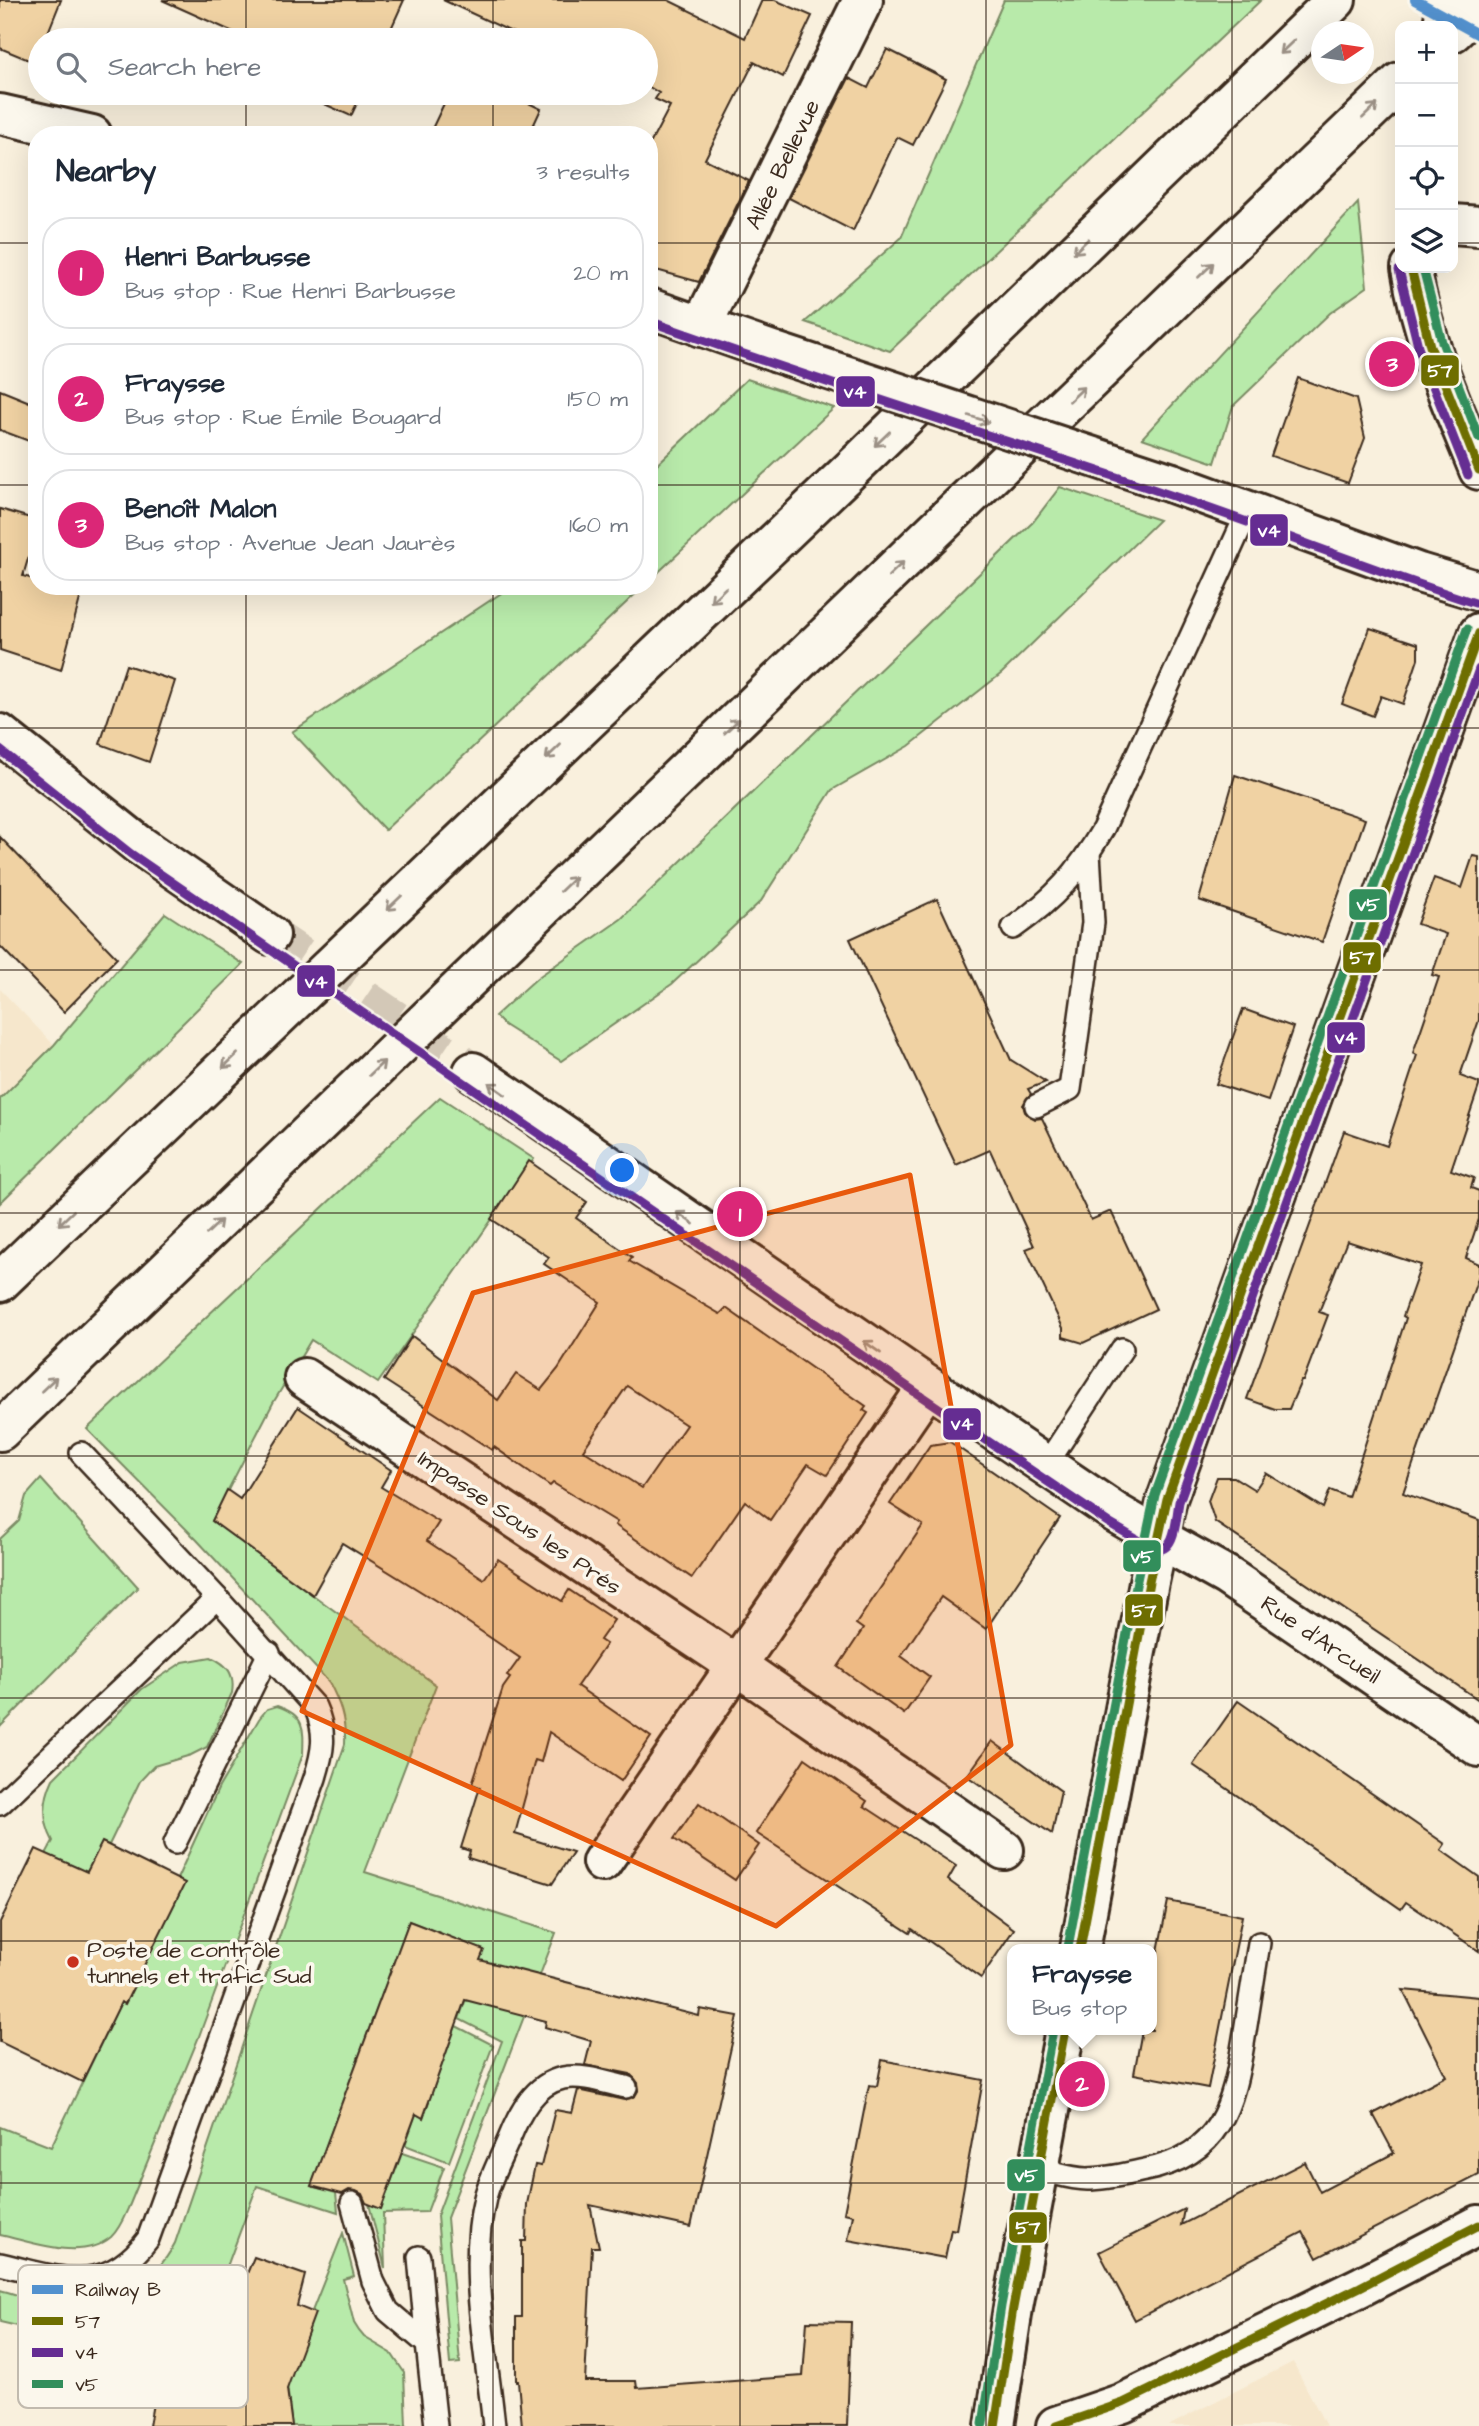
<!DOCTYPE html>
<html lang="en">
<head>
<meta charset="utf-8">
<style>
	body { margin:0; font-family:"Architects Daughter",sans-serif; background:#f2f2f3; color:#1f2937 }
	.controls { position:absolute; right:21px; top:21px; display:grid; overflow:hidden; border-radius:14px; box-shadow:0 7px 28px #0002 }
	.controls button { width:63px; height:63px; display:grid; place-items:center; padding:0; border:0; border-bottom:2px solid #e0e1e3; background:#fff; color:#1f2937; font:35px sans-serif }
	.compass { position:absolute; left:1311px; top:21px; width:63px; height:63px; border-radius:50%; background:#fff; box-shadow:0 7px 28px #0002; rotate:77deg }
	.you { position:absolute; left:623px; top:1171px; width:24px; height:24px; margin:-18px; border:5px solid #fff; border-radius:50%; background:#1a73e8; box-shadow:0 0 0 10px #1a73e833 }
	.badge { display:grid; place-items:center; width:46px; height:46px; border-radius:50%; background:#db2777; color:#fff; font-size:23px; font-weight:700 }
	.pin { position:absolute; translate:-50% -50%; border:4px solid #fff; box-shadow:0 2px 7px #0006 }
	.popup { position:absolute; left:1007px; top:1944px; width:150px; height:91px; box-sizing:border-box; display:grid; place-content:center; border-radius:14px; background:#fff; filter:drop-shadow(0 2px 5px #0005); font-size:23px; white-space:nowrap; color:#747a83 }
	.popup b { font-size:26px; color:#1f2937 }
	.popup::after { content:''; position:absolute; left:50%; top:100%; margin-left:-14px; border:14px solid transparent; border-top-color:#fff }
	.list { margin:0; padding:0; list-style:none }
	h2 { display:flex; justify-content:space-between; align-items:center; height:91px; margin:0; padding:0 28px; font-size:30px }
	h2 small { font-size:23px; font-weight:400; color:#747a83 }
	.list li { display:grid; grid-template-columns:46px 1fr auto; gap:21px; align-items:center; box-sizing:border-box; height:112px; margin:0 14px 14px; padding:0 14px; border:2px solid #e0e1e3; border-radius:28px }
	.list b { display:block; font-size:26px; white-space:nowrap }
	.list p { margin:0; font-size:23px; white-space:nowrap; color:#747a83 }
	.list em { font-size:23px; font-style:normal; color:#747a83 }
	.icon { flex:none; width:38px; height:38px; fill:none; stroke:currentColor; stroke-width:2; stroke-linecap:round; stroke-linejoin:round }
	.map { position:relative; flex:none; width:1479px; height:2426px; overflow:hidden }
	.search { position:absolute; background:#fff; box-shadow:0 7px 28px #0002; left:28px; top:28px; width:630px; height:77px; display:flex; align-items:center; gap:18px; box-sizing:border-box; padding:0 24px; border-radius:38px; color:#747a83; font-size:26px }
	.panel { position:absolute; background:#fff; box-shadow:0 7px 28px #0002; left:28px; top:126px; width:630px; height:469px; border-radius:28px }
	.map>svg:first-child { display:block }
	.built { fill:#f6e7cc }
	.green { fill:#b8eaaa; stroke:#7a8a64; stroke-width:2 }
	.building { fill:#f0d2a3; stroke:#3b2a1e; stroke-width:2; fill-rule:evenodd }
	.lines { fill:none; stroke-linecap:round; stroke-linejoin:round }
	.secondary-tunnel { stroke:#d3c8b7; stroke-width:38; stroke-dasharray:38 19; stroke-linecap:butt }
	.lane-casing { stroke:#3b2a1e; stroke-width:26 }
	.street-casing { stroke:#3b2a1e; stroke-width:44 }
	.secondary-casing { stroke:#3b2a1e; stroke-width:44 }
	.highway-casing { stroke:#3b2a1e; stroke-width:44 }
	.lane { stroke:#fbf7ec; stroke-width:21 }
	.street { stroke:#fbf7ec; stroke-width:38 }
	.secondary { stroke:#fbf7ec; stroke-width:38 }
	.highway { stroke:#fbf7ec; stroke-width:38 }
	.street-bridge-casing { stroke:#3b2a1e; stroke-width:44; stroke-linecap:butt }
	.street-bridge { stroke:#fbf7ec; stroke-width:38 }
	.bus-1-casing { stroke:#fbf7ec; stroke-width:14 }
	.bus-2-casing { stroke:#fbf7ec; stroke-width:14 }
	.bus-3-casing { stroke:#fbf7ec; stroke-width:14 }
	.bus-1 { stroke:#6e6e00; stroke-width:9 }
	.bus-2 { stroke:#652d92; stroke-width:9 }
	.bus-3 { stroke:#328e5b; stroke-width:9 }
	.rail-1-casing { stroke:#fbf7ec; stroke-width:16 }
	.rail-1 { stroke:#5291ce; stroke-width:10 }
	.oneway { stroke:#9b9085 }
	.marked { fill:#e8590c; fill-opacity:0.2; stroke:#e8590c; stroke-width:5; stroke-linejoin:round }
	.grid { fill:none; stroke:#3b2a1e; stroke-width:2; stroke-opacity:0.55 }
	.poi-dot { fill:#c8321e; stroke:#fbf7ec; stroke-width:2.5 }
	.labels { text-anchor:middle; stroke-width:7; stroke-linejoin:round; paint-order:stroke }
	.street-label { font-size:23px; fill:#3b2a1e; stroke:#fbf7ec }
	.poi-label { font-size:23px; fill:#3b2a1e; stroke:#fbf7ec; text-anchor:start }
	.key { fill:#fbf7ec; stroke:#c1baae; stroke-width:2 }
	.key-label { font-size:19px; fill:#3b2a1e }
	.line-badge { stroke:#fbf7ec; stroke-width:2.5 }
	.badge-label { font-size:19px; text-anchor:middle; font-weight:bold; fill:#fff }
</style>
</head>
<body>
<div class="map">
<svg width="1479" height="2426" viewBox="0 0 1479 2426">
	<rect width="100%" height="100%" fill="#f9f0dd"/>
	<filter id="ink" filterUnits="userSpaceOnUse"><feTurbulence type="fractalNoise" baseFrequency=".0143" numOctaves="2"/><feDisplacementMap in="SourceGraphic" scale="14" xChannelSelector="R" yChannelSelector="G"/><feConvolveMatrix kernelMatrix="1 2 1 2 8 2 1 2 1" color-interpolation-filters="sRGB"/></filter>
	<g filter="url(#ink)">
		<g class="built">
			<path d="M0 989 54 1045 0 1099Z"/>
			<path d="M1293 2362 1326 2426H1168L1220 2399Z"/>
		</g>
		<g class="green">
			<path d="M1004 0H1261L890 351 805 322 901 238Z"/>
			<path d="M1358 203 1367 287 1330 313 1233 406 1215 463 1142 438Z"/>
			<path d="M747 379 834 408 649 581V472Z"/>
			<path d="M1060 487 1159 520 1002 673 909 746 832 790 761 901 672 984 561 1061 504 1025 495 1016 537 978 621 919 1033 522Z"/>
			<path d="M512 586H644L385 830 292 732Z"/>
			<path d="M165 913 243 964 0 1203V1099L54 1045Z"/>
			<path d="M440 1097 534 1159 378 1383 311 1340 273 1403 212 1521 436 1685 365 1872 556 1933 447 2218 460 2363 450 2364 437 2216 502 2041 459 2019 483 1950 409 1921 311 2186 336 2193 338 2212 257 2186 190 2366 0 2322V2290C19 2295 38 2302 58 2305 104 2314 155 2283 175 2243L345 1744C346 1719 340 1703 329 1682L197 1540 87 1429Z"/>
			<path d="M41 1479 138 1587 0 1727V1539L19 1521 26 1496Z"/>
			<path d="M211 1657C228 1665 235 1674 232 1693L207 1747 191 1755 154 1766 140 1781 109 1845 102 1843 82 1882 76 1867 46 1854 53 1841C42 1821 43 1800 53 1779L142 1689 183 1662Z"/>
			<path d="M277 1706C305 1715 304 1728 303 1754L198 2039 130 2204C125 2215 120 2229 111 2237 81 2262 33 2242 0 2235V2127L51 2147 121 2002 125 2004 184 1884 177 1879 219 1787 259 1719 267 1709Z"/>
			<path d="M456 2026 493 2045 449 2162 405 2145 416 2114 423 2117Z"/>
			<path d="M402 2153 444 2167 427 2212 383 2213 385 2268 369 2204 381 2209Z"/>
			<path d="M343 2233 354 2276 343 2279 354 2323 359 2331 364 2337 391 2353 404 2372 406 2426H292L286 2377Z"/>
		</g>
		<g class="building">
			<path d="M0 0H61L45 40H40V52L36 63 0 48Z"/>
			<path d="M162 0H404L386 40H237L240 35Z"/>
			<path d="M443 0H668L745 38 762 0H775L812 16 783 77 754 62 705 159 749 181 699 282 649 268V146L670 106 655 99 659 93 646 85V40H529Z"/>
			<path d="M887 49 946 79 913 145 897 137 853 231 789 198 849 78 868 88Z"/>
			<path d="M300 93H362L351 116Z"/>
			<path d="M449 93H508L541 109 529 135H429Z"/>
			<path d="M1298 378 1356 399 1365 438 1348 483 1271 456Z"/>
			<path d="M0 390 37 405V444L0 430Z"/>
			<path d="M0 509 37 520V528L23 576 37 580V586H54L81 595 61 670 0 650Z"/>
			<path d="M1370 628 1418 644V659L1403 704 1381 696 1373 716 1342 704Z"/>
			<path d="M126 665 175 681 149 762 100 744Z"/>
			<path d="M1235 775 1365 819 1322 942 1199 900Z"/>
			<path d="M0 837 117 958 64 1012 0 946Z"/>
			<path d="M1473 856 1479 857V1020L1460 1076 1479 1083V1086L1451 1170 1474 1178 1471 1188 1479 1191V1219L1466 1258 1479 1264V1275L1403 1493 1479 1520V1700L1215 1522 1208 1501 1217 1477H1234L1255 1490 1266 1473 1323 1508 1330 1490 1348 1497 1406 1318 1403 1316 1421 1265 1347 1241 1319 1312 1328 1315 1303 1381H1301L1289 1409H1275L1247 1399 1344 1131 1387 1146 1417 1055 1413 1053 1439 977 1432 975 1446 934 1417 924 1434 878 1462 888Z"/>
			<path d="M937 899 1011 1060 1046 1082 1028 1089 1031 1094 1023 1105 1025 1112 1035 1119 1042 1118 1091 1220 1111 1211 1156 1309 1083 1343 1063 1337V1328L1026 1249 1034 1246 990 1150 956 1165 850 939Z"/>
			<path d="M1243 1009 1293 1027 1268 1101 1216 1084Z"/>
			<path d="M529 1161 587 1202 576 1218 632 1257 629 1261 720 1314 726 1308 866 1406 863 1410 868 1413 827 1475 808 1464 770 1520 745 1501 692 1578 615 1525 617 1522 553 1483 550 1486 494 1447 492 1450 384 1380 412 1336 498 1400 516 1374 541 1390 558 1369 600 1302 544 1264 549 1257 491 1219ZM627 1386 686 1425 642 1488 583 1450Z"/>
			<path d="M298 1407 391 1470 381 1487 439 1522 427 1541 484 1579 498 1559 562 1601 569 1590 614 1620 600 1640 606 1644 577 1686 651 1737 621 1781 549 1732 541 1762 535 1760 515 1834 573 1852 552 1884 468 1858 470 1851 461 1848 480 1787 472 1784 503 1688 510 1678 507 1676 520 1658 441 1604 342 1543 313 1595 212 1521 227 1490 240 1499Z"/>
			<path d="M950 1442 1060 1518 986 1629 941 1597 901 1656 930 1677 904 1714 838 1667 863 1629 856 1624 923 1525 890 1504 930 1445Z"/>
			<path d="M1238 1701 1445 1844 1441 1850 1479 1877V1951L1406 1902 1401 1909 1193 1765Z"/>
			<path d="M992 1741 1061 1791 1052 1834 967 1776Z"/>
			<path d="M805 1758 867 1801 864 1806 956 1866 948 1880 1014 1929 981 1978 912 1929 910 1933 756 1833Z"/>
			<path d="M699 1803 759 1845 735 1880 674 1839Z"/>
			<path d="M102 1842 185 1883 125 2004 121 2002 82 2082 0 2042V1922L36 1849 87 1872Z"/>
			<path d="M1168 1901 1242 1916 1208 2088 1134 2074 1142 2030H1152V1981Z"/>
			<path d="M409 1921 484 1950 480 1960 699 2016 700 2009 738 2016 691 2227 590 2205 599 2247H592L585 2381H636L637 2388 803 2376 807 2321 851 2322 847 2426H522L518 2381H516V2317H522V2241H526L527 2204 535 2165 541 2166 555 2110 572 2113 578 2090 624 2100 635 2096 639 2089 638 2083 630 2074 585 2065 591 2041 545 2027 546 2021 465 2000 423 2118 416 2114 381 2209 366 2203 362 2194 356 2191 349 2190 342 2194 311 2186Z"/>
			<path d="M1403 1990 1479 1997V2175L1317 2258 1303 2232 1135 2320 1099 2252 1184 2209 1181 2225 1305 2162 1320 2192 1394 2153 1373 2114 1446 2076Z"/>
			<path d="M882 2060 983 2080 956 2230 951 2229 945 2258 848 2240 853 2215 844 2213 869 2085 877 2086Z"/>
			<path d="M254 2257 305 2275 297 2306 315 2313 287 2389 292 2426H149L156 2386 197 2393Z"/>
		</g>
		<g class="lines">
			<path class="secondary-tunnel" d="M270 935 473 1072"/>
			<g class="lane-casing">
				<g id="lane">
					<path d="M1013 928C1055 898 1077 874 1103 829L1248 511"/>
					<path d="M1036 1106 1070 1089 1093 923 1089 852"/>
					<path d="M1046 1465 1122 1349"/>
					<path d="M0 1804 217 1598 81 1453"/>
					<path d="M175 1843 269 1653"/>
					<path d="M1040 2170C1055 2173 1071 2179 1087 2179 1107 2179 1126 2174 1145 2170 1221 2155 1233 2106 1244 2038 1249 2006 1254 1974 1259 1943"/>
					<path d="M352 2203 373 2281 388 2311 427 2344 436 2426"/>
					<path d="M419 2257 427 2344"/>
					<path d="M0 2264C60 2278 105 2297 148 2239L315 1778C323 1752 327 1733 315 1707L217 1598"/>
					<path d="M494 2426C487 2355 468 2268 485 2198 490 2178 501 2158 509 2139 519 2114 534 2084 563 2078 583 2074 607 2083 626 2087"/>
				</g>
			</g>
			<g class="street-casing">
				<g id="street">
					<path d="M0 114 92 135"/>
					<path d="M1453 224 1479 226"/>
					<path d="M649 308 775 352"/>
					<path d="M701 327 863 0"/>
					<path d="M1172 483 1419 573 1479 591"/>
					<path d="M304 1378 736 1665 1004 1850"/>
					<path d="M1159 1538 1227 1576 1479 1747"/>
					<path d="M602 1862 928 1386"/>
					<path d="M1080 1949 1149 1582 1167 1499 1479 633"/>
					<path d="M995 2426 1013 2308 1065 2030"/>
					<path d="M1056 2426 1123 2403 1360 2287 1479 2225"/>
				</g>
			</g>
			<g class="secondary-casing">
				<g id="secondary">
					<path d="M1443 26 1447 0"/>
					<path d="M1411 268C1422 339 1452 404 1479 470"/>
					<path d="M0 734 138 844 270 935"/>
					<path d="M473 1072 928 1386 1116 1513 1159 1538"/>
				</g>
			</g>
			<g class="highway-casing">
				<g id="highway">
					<path d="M1453 32 1479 7"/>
					<path d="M0 1282 861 460 1336 0"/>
					<path d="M0 1431 1400 82"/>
				</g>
			</g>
			<use href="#lane" class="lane"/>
			<use href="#street" class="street"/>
			<use href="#secondary" class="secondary"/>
			<use href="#highway" class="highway"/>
			<g class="street-bridge-casing">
				<path id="street-bridge" d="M775 352 1172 483"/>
			</g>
			<use href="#street-bridge" class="street-bridge"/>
			<g class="bus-1-casing">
				<g id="bus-1">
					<path d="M1411 268 1430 346 1479 470"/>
					<path d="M1080 1949 1149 1582 1167 1499 1479 633"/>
					<path d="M995 2426 1013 2308 1065 2030"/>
					<path d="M1056 2426 1123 2403 1360 2287 1479 2225"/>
				</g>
			</g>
			<g class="bus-2-casing">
				<g id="bus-2">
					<path d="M1399 270 1419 350 1468 475"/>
					<path d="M649 321C819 382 991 435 1161 492 1267 527 1369 569 1475 603"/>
					<path d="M0 750 131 854 921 1396 1109 1523 1153 1549C1176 1555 1176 1518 1179 1502L1479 669"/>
				</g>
			</g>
			<g class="bus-3-casing">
				<g id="bus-3">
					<path d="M1423 268 1442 342 1479 438"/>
					<path d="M1068 1947 1137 1580 1155 1495 1467 629"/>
					<path d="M983 2424 1001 2306 1053 2030"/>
				</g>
			</g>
			<use href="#bus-1" class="bus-1"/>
			<use href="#bus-2" class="bus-2"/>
			<use href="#bus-3" class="bus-3"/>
			<g class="rail-1-casing">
				<path id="rail-1" d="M1415 0 1479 35"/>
			</g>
			<use href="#rail-1" class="rail-1"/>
		</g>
		<defs><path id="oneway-shaft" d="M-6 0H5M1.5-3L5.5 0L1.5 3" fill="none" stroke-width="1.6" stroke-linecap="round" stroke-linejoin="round" transform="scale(1.75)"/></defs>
		<g class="oneway">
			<use href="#oneway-shaft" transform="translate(1287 47) rotate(136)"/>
			<use href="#oneway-shaft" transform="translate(1370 111) rotate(-44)"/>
			<use href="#oneway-shaft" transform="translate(1081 246) rotate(136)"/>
			<use href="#oneway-shaft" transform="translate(1206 270) rotate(-44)"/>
			<use href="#oneway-shaft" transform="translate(1077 394) rotate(-44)"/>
			<use href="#oneway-shaft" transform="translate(979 419) rotate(18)"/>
			<use href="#oneway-shaft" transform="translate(882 439) rotate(136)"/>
			<use href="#oneway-shaft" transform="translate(896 569) rotate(-44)"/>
			<use href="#oneway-shaft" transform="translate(718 595) rotate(136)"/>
			<use href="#oneway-shaft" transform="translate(732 726) rotate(-44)"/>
			<use href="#oneway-shaft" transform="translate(553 752) rotate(136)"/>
			<use href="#oneway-shaft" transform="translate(568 884) rotate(-44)"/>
			<use href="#oneway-shaft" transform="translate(394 903) rotate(136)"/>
			<use href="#oneway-shaft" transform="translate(230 1061) rotate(136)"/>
			<use href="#oneway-shaft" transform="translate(377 1068) rotate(-44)"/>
			<use href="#oneway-shaft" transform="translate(497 1089) rotate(-145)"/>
			<use href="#oneway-shaft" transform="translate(66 1218) rotate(136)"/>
			<use href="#oneway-shaft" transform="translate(685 1218) rotate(-145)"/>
			<use href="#oneway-shaft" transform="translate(214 1227) rotate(-44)"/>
			<use href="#oneway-shaft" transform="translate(872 1347) rotate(-145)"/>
			<use href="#oneway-shaft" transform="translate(49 1384) rotate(-44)"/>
		</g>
	</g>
	<path class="marked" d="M910 1175 1011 1745 776 1926 302 1711 473 1293Z"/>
	<path class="grid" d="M246 0V40M493 0V40M740 0V2426M986 0V2426M1232 0V2426M246 93V135M493 93V135M0 243H37M649 243H1400M1453 243H1479M0 485H37M649 485H1479M246 586V2426M493 586V2426M0 728H1479M0 970H1479M0 1213H1479M0 1456H1479M0 1698H1479M0 1941H1479M0 2183H1479"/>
	<circle class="poi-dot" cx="73" cy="1962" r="7"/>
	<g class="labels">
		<g class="street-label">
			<text transform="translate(782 164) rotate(-64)" y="8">Allée Bellevue</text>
			<text transform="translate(520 1522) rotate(34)" y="8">Impasse Sous les Prés</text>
			<text transform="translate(1321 1639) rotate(34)" y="8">Rue d'Arcueil</text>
		</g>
		<g class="poi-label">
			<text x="87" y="1957">Poste de contrôle<tspan x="87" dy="26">tunnels et trafic Sud</tspan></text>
		</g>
	</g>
	<rect x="18" y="2265" width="230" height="143" rx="10" class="key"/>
	<rect x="32" y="2285" width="31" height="9" fill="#5291ce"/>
	<rect x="32" y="2317" width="31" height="8" fill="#6e6e00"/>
	<rect x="32" y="2348" width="31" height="9" fill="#652d92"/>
	<rect x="32" y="2380" width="31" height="8" fill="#328e5b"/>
	<g class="key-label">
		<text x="75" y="2296">Railway B</text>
		<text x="75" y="2328">57</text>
		<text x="75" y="2359">v4</text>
		<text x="75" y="2391">v5</text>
	</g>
	<g class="line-badge">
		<rect x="1420" y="354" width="40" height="33" rx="7" fill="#6e6e00"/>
		<rect x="835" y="375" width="41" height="33" rx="7" fill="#652d92"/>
		<rect x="1249" y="513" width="40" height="34" rx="7" fill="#652d92"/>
		<rect x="1348" y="888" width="40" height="33" rx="7" fill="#328e5b"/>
		<rect x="1342" y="941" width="40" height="33" rx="7" fill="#6e6e00"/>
		<rect x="296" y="964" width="40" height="34" rx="7" fill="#652d92"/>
		<rect x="1326" y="1021" width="40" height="33" rx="7" fill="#652d92"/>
		<rect x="942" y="1407" width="40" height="34" rx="7" fill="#652d92"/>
		<rect x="1122" y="1539" width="40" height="34" rx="7" fill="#328e5b"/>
		<rect x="1124" y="1593" width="40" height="34" rx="7" fill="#6e6e00"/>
		<rect x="1006" y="2158" width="40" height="34" rx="7" fill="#328e5b"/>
		<rect x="1008" y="2211" width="40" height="33" rx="7" fill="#6e6e00"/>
	</g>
	<g class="badge-label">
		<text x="1440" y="377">57</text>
		<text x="855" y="398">v4</text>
		<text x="1269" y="537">v4</text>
		<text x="1368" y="911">v5</text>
		<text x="1362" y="964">57</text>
		<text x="316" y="988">v4</text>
		<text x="1346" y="1044">v4</text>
		<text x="962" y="1430">v4</text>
		<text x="1142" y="1563">v5</text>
		<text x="1144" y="1617">57</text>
		<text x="1026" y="2182">v5</text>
		<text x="1028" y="2234">57</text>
	</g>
</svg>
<div class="controls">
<button>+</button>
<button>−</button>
<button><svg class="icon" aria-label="locate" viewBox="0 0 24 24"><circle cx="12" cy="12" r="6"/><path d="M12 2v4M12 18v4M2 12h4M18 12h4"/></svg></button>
<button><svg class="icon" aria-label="layers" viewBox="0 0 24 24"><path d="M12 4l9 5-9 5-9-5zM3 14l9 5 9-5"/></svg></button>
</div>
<svg class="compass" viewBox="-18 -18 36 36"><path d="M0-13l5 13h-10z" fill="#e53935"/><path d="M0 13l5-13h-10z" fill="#747a83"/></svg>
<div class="you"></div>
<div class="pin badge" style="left:740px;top:1214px">1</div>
<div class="pin badge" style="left:1082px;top:2084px">2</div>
<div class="popup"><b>Fraysse</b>Bus stop</div>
<div class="pin badge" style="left:1392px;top:364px">3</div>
<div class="search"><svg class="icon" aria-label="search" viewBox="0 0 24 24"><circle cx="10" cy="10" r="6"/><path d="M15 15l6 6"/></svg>Search here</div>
<section class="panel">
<h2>Nearby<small>3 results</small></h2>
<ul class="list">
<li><span class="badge">1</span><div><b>Henri Barbusse</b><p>Bus stop · Rue Henri Barbusse</p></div><em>20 m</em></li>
<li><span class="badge">2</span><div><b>Fraysse</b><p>Bus stop · Rue Émile Bougard</p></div><em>150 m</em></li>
<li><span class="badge">3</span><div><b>Benoît Malon</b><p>Bus stop · Avenue Jean Jaurès</p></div><em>160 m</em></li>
</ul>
</section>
</div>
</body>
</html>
